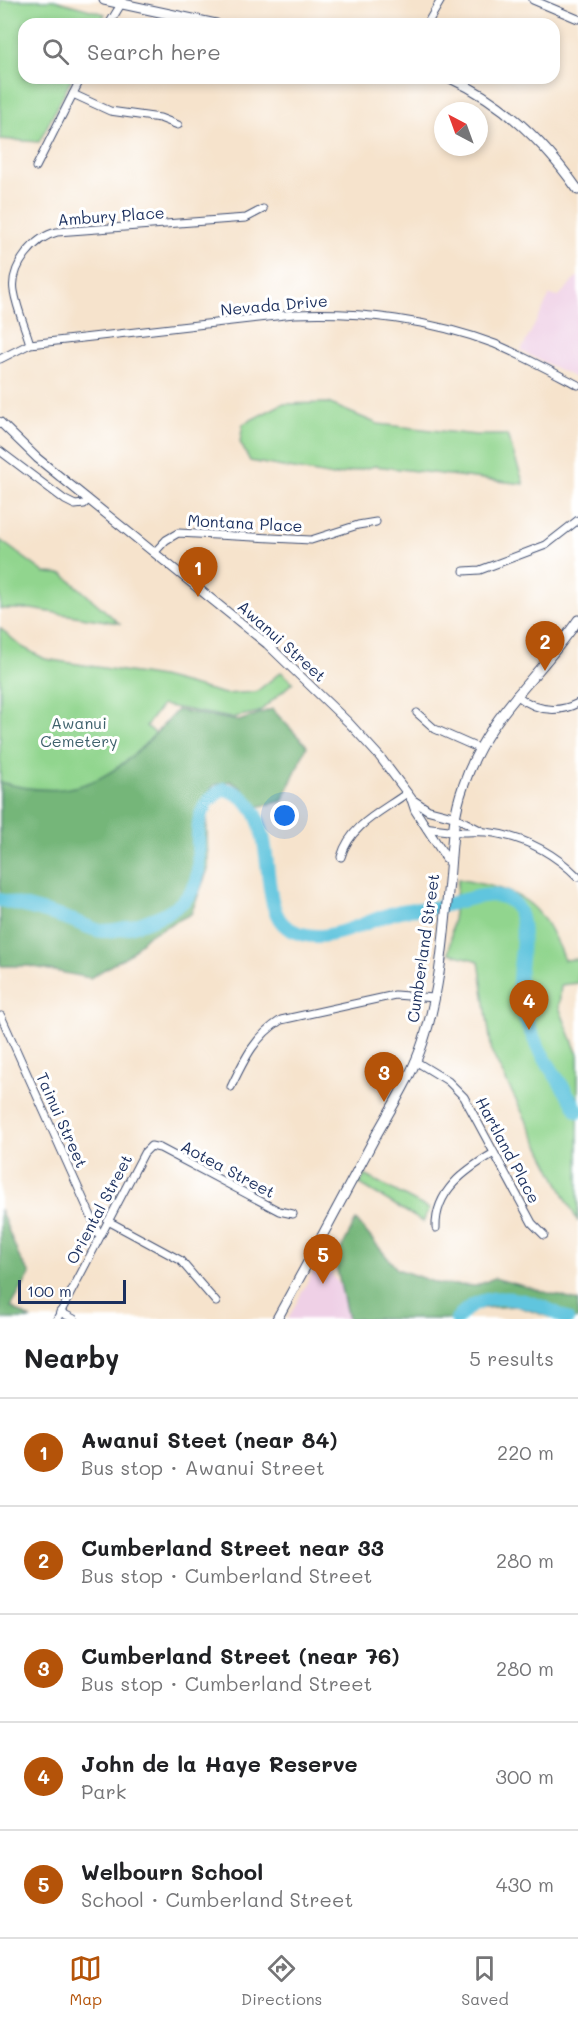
<!DOCTYPE html>
<html lang="en">
<head>
<meta charset="utf-8">
<style>
	body { margin:0; font-family:Mali,sans-serif; background:#f6f6f6; color:#202124 }
	.compass { position:absolute; left:434px; top:102px; width:54px; height:54px; border-radius:50%; background:#fff; box-shadow:0 3px 9px #0003; rotate:319deg }
	.scale { position:absolute; left:18px; bottom:15px; width:108px; box-sizing:border-box; padding-left:6px; border:3px solid #1b2f5e; border-top:0; font-size:16px; line-height:21px; white-space:nowrap; color:#1b2f5e; -webkit-text-stroke:4px #fff; paint-order:stroke }
	.you { position:absolute; left:285px; top:816px; width:21px; height:21px; margin:-15px; border:4px solid #fff; border-radius:50%; background:#1a73e8; box-shadow:0 0 0 9px #1a73e833 }
	.badge { display:grid; place-items:center; width:39px; height:39px; border-radius:50%; background:#b45309; color:#fff; font-size:20px; font-weight:700 }
	.pin { position:absolute; translate:-50% -50px; filter:drop-shadow(0 2px 3px #0008) }
	.pin::after { content:''; position:absolute; top:32px; width:21px; height:18px; background:inherit; clip-path:polygon(0 0,100% 0,50% 100%) }
	.list { margin:0; padding:0; list-style:none }
	h2 { display:flex; justify-content:space-between; align-items:center; height:78px; margin:0; padding:0 24px; font-size:26px }
	h2 small { font-size:20px; font-weight:400; color:#757577 }
	.list li { display:grid; grid-template-columns:39px 1fr auto; gap:18px; align-items:center; box-sizing:border-box; height:108px; padding:0 24px; border-top:2px solid #e0e0e0 }
	.list b { display:block; font-size:22px; white-space:nowrap }
	.list p { margin:0; font-size:20px; white-space:nowrap; color:#757577 }
	.list em { font-size:20px; font-style:normal; color:#757577 }
	.icon { flex:none; width:33px; height:33px; fill:none; stroke:currentColor; stroke-width:2; stroke-linecap:round; stroke-linejoin:round }
	.map { position:relative; flex:none; width:578px; height:1319px; overflow:hidden }
	.search { position:absolute; background:#fff; box-shadow:0 3px 9px #0003; left:18px; right:18px; top:18px; height:66px; display:flex; align-items:center; gap:15px; box-sizing:border-box; padding:0 21px; border-radius:18px; color:#757577; font-size:22px }
	.sheet { height:618px; background:#fff }
	nav { display:flex; justify-content:space-around; align-items:center; box-sizing:border-box; height:84px; border-top:2px solid #e0e0e0; background:#fff; font-size:16px; color:#757577 }
	nav a { display:grid; justify-items:center; gap:3px }
	nav .on { color:#b45309 }
	.map>svg:first-child { display:block }
	.built { fill:#efd0e6 }
	.green { fill:#91d58e; stroke:#568276; stroke-width:1.5 }
	.forest { fill:#74b679; stroke:#48726c; stroke-width:1.5 }
	.lines { fill:none; stroke-linecap:round; stroke-linejoin:round }
	.river { stroke:#61c5de; stroke-width:14 }
	.minor-casing { stroke:#3c4a6e; stroke-width:9 }
	.tertiary-casing { stroke:#3c4a6e; stroke-width:10 }
	.secondary-casing { stroke:#3c4a6e; stroke-width:11 }
	.minor { stroke:#fff; stroke-width:7 }
	.tertiary { stroke:#fff; stroke-width:8 }
	.secondary { stroke:#fff; stroke-width:9 }
	.labels { text-anchor:middle; stroke-width:6; stroke-linejoin:round; paint-order:stroke }
	.street-label { font-size:16px; fill:#1b2f5e; stroke:#fff }
	.park-label { font-size:16px; fill:#3e616c; stroke:#fff }
</style>
</head>
<body>
<div class="map">
<svg width="578" height="1319" viewBox="0 0 578 1319">
	<rect width="100%" height="100%" fill="#fff"/>
	<filter id="ink" filterUnits="userSpaceOnUse"><feTurbulence type="fractalNoise" baseFrequency=".0167" numOctaves="2"/><feDisplacementMap in="SourceGraphic" scale="12" xChannelSelector="R" yChannelSelector="G"/><feConvolveMatrix kernelMatrix="1 2 1 2 8 2 1 2 1" color-interpolation-filters="sRGB"/></filter>
	<filter id="wash" filterUnits="userSpaceOnUse"><feTurbulence type="fractalNoise" baseFrequency=".008" numOctaves="4" result="noise"/><feDisplacementMap in="SourceGraphic" scale="24" xChannelSelector="R" yChannelSelector="G"/><feGaussianBlur stdDeviation="1.35" result="paint"/><feColorMatrix in="noise" values="0 0 0 0 0 0 0 0 0 0 0 0 0 0 0 0 0 1.4 0 .05"/><feComposite in="paint" operator="in"/></filter>
	<g filter="url(#wash)">
		<rect width="100%" height="100%" fill="#f6e3cc"/>
		<g class="built">
			<path d="M578 276V379L521 351 550 295 558 297Z"/>
			<path d="M320 1258 358 1310 360 1319H288Z"/>
		</g>
		<g class="green">
			<path d="M0 0H54L105 14 100 24H24V78H72L39 142 0 139Z"/>
			<path d="M328 403 378 424 476 435H507L524 484 375 466 333 476 250 461 240 442 243 424 282 404Z"/>
			<path d="M0 540 45 573 63 574 119 623 31 609H0Z"/>
			<path d="M0 628 22 647 45 659 161 677 225 694 256 692 281 672 293 682 259 712 231 718 162 705 146 726 158 735 131 815 0 804Z"/>
			<path d="M458 879C521 892 539 896 564 960L578 959V983L561 985 559 1007 578 1055V1222L492 1053 479 961 449 953Z"/>
			<path d="M365 1175 429 1209 423 1222 360 1184Z"/>
		</g>
		<g class="forest">
			<path d="M272 709 307 746 282 801 252 808 242 788 230 781 214 785 206 796 208 869 191 914 147 936 130 954 90 978 29 966H0V782C85 806 123 771 177 710L239 721Z"/>
			<path d="M0 1209 19 1257 30 1274 11 1307 31 1319H0Z"/>
			<path d="M356 1220 397 1269 439 1284 476 1286 494 1278 578 1301V1319H556L516 1306 482 1308 464 1314 460 1319H348L335 1261Z"/>
		</g>
		<g class="lines">
			<g class="river">
				<path d="M0 900C24 906 48 912 71 920 81 923 92 930 102 931 120 931 138 925 155 918 239 885 164 823 224 789 287 804 252 905 288 928 323 950 363 921 397 912 409 908 424 910 437 907 459 903 497 884 515 905 531 925 517 967 519 990 525 1038 554 1071 578 1111"/>
				<path d="M457 1319C485 1284 534 1300 567 1319"/>
			</g>
		</g>
	</g>
	<g filter="url(#ink)">
		<g class="lines">
			<g class="minor-casing">
				<g id="minor">
					<path d="M533 0 578 19"/>
					<path d="M109 24 123 1"/>
					<path d="M427 24 441 0"/>
					<path d="M73 94 110 111 160 118 178 125"/>
					<path d="M36 167 81 78"/>
					<path d="M30 344C25 327 17 309 14 291 10 266 35 237 57 232L246 218 263 209"/>
					<path d="M0 359 30 344 294 314C361 311 432 320 495 344 523 356 551 371 578 385"/>
					<path d="M0 451 65 500 75 505 84 504 88 500"/>
					<path d="M154 553 166 540 178 533 311 540 358 525 376 522"/>
					<path d="M464 571 480 570 546 545 578 520"/>
					<path d="M516 695C535 710 555 715 578 703"/>
					<path d="M417 713 435 729 478 748"/>
					<path d="M455 817 482 831"/>
					<path d="M453 831C465 833 475 831 486 832 522 836 552 851 578 877"/>
					<path d="M341 857C350 825 381 812 407 793"/>
					<path d="M1 1016 100 1236"/>
					<path d="M415 1061 448 1081 464 1097 532 1223 544 1235"/>
					<path d="M231 1087C244 1060 255 1036 281 1020L395 995 434 998"/>
					<path d="M108 1221 180 1260 216 1302"/>
					<path d="M436 1228C435 1191 465 1170 494 1153"/>
					<path d="M60 1312 74 1319"/>
					<path d="M57 1319 144 1153 151 1146 160 1148 279 1211 293 1214"/>
				</g>
			</g>
			<g class="tertiary-casing">
				<g id="tertiary">
					<path d="M0 422 37 458 267 644 349 723 380 757 411 798 415 810 450 864"/>
					<path d="M411 799 428 810 455 817"/>
					<path d="M427 828 453 831"/>
				</g>
			</g>
			<g class="secondary-casing">
				<g id="secondary">
					<path d="M104 0 216 24"/>
					<path d="M450 78C503 102 545 143 578 190"/>
					<path d="M277 1319C310 1259 342 1199 374 1139 391 1108 412 1076 423 1042 440 992 444 934 449 881 452 849 452 817 463 787 487 715 537 680 578 620"/>
				</g>
			</g>
			<use href="#minor" class="minor"/>
			<use href="#tertiary" class="tertiary"/>
			<use href="#secondary" class="secondary"/>
		</g>
	</g>
	<g class="labels">
		<g class="street-label">
			<text transform="translate(111 216) rotate(-4)" y="6">Ambury Place</text>
			<text transform="translate(274 305) rotate(-5)" y="6">Nevada Drive</text>
			<text transform="translate(245 523) rotate(3)" y="6">Montana Place</text>
			<text transform="translate(282 641) rotate(42)" y="6">Awanui Street</text>
			<text transform="translate(423 948) rotate(-82)" y="6">Cumberland Street</text>
			<text transform="translate(62 1120) rotate(66)" y="6">Tainui Street</text>
			<text transform="translate(508 1150) rotate(62)" y="6">Hartland Place</text>
			<text transform="translate(228 1169) rotate(28)" y="6">Aotea Street</text>
			<text transform="translate(99 1209) rotate(-62)" y="6">Oriental Street</text>
		</g>
		<g class="park-label">
			<text x="79" y="729">Awanui<tspan x="79" dy="18">Cemetery</tspan></text>
		</g>
	</g>
</svg>
<svg class="compass" viewBox="-18 -18 36 36"><path d="M0-13l5 13h-10z" fill="#e53935"/><path d="M0 13l5-13h-10z" fill="#757577"/></svg>
<div class="scale">100 m</div>
<div class="you"></div>
<div class="pin badge" style="left:198px;top:597px">1</div>
<div class="pin badge" style="left:545px;top:671px">2</div>
<div class="pin badge" style="left:384px;top:1102px">3</div>
<div class="pin badge" style="left:529px;top:1030px">4</div>
<div class="pin badge" style="left:323px;top:1284px">5</div>
<div class="search"><svg class="icon" aria-label="search" viewBox="0 0 24 24"><circle cx="10" cy="10" r="6"/><path d="M15 15l6 6"/></svg>Search here</div>
</div>
<section class="sheet">
<h2>Nearby<small>5 results</small></h2>
<ul class="list">
<li><span class="badge">1</span><div><b>Awanui Steet (near 84)</b><p>Bus stop · Awanui Street</p></div><em>220 m</em></li>
<li><span class="badge">2</span><div><b>Cumberland Street near 33</b><p>Bus stop · Cumberland Street</p></div><em>280 m</em></li>
<li><span class="badge">3</span><div><b>Cumberland Street (near 76)</b><p>Bus stop · Cumberland Street</p></div><em>280 m</em></li>
<li><span class="badge">4</span><div><b>John de la Haye Reserve</b><p>Park</p></div><em>300 m</em></li>
<li><span class="badge">5</span><div><b>Welbourn School</b><p>School · Cumberland Street</p></div><em>430 m</em></li>
</ul>
</section>
<nav>
<a class="on"><svg class="icon" aria-label="map" viewBox="0 0 24 24"><path d="M3 6l6-2 6 2 6-2v14l-6 2-6-2-6 2zM9 4v14M15 6v14"/></svg>Map</a>
<a><svg class="icon" aria-label="directions" viewBox="0 0 24 24"><path d="M12 3l9 9-9 9-9-9zM9 14v-3h6M13 9l2 2-2 2"/></svg>Directions</a>
<a><svg class="icon" aria-label="saved" viewBox="0 0 24 24"><path d="M7 4h10v16l-5-4-5 4z"/></svg>Saved</a>
</nav>
</body>
</html>
